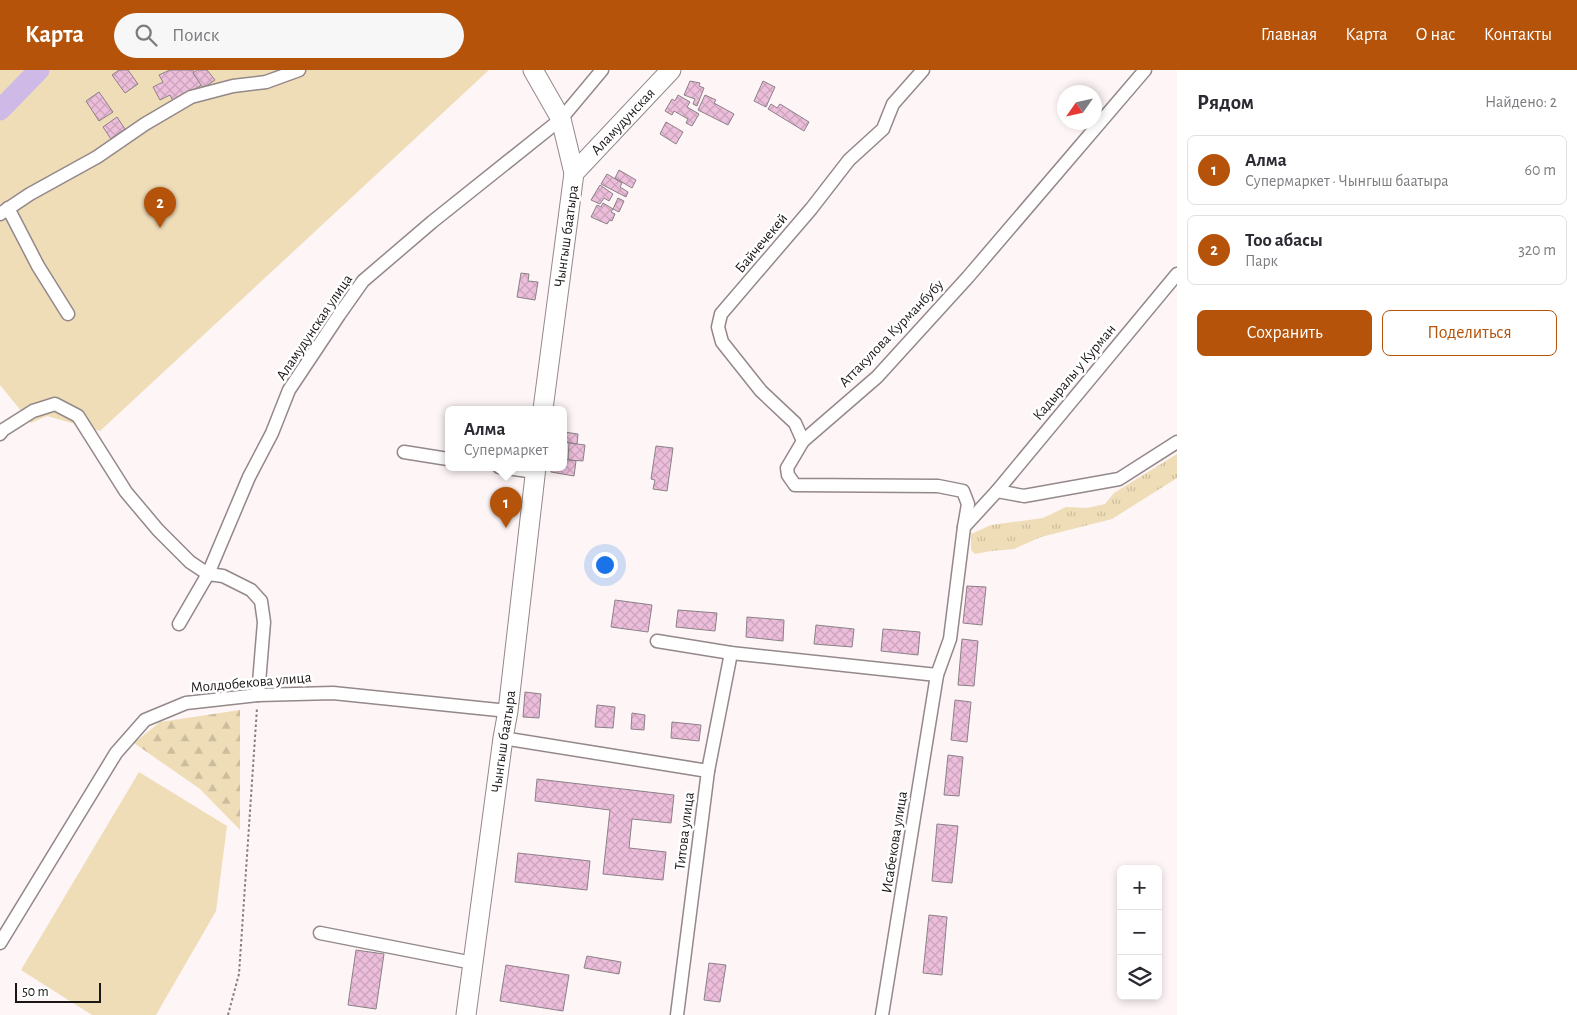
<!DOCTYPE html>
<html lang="ru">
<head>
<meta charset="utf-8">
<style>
	body { margin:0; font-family:"Alegreya Sans",sans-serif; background:#f7f7f7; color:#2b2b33 }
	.controls { position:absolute; right:15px; bottom:15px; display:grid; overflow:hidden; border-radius:8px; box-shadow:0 2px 8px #0003 }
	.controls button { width:45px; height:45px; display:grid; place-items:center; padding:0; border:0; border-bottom:1px solid #e1e1e2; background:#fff; color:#2b2b33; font:25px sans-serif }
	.compass { position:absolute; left:1057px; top:15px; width:45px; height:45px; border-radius:50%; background:#fff; box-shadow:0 2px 8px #0003; rotate:236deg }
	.scale { position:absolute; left:15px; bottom:12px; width:86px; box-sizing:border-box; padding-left:5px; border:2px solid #1b1717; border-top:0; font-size:14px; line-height:18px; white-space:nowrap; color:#1b1717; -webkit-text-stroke:4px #fff; paint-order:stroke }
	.you { position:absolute; left:604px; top:494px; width:18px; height:18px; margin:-12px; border:4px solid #fff; border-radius:50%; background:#1a73e8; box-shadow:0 0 0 8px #1a73e833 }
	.badge { display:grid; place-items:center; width:32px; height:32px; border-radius:50%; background:#b45309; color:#fff; font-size:16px; font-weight:700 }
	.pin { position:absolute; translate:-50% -41px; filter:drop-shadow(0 1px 2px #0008) }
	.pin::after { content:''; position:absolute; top:26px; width:18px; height:15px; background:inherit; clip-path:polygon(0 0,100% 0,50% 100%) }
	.popup { position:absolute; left:445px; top:336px; width:122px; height:65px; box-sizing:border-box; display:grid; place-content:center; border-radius:8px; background:#fff; filter:drop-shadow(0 1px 4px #0005); font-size:16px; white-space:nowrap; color:#7c7c81 }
	.popup b { font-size:19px; color:#2b2b33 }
	.popup::after { content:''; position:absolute; left:50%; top:100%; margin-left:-10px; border:10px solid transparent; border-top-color:#fff }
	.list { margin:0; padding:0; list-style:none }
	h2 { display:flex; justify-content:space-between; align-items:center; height:65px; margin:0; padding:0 20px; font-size:21px }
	h2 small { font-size:16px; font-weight:400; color:#7c7c81 }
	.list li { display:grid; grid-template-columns:32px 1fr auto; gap:15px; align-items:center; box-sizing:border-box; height:70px; margin:0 10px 10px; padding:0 10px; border:1px solid #e1e1e2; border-radius:8px }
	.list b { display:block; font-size:19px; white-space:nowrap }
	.list p { margin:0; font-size:16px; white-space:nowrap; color:#7c7c81 }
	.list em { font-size:16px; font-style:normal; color:#7c7c81 }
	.actions { display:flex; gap:10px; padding:15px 20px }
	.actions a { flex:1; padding:11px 0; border:1px solid #b45309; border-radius:8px; text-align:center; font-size:18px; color:#b45309 }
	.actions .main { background:#b45309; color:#fff }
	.icon { flex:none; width:28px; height:28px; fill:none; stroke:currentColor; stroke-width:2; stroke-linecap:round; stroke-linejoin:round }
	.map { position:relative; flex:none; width:1177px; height:945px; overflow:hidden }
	header { display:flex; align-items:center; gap:30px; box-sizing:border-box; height:70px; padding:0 25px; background:#b45309; color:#fff }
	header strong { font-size:24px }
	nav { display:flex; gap:28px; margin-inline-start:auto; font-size:18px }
	.search { width:350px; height:45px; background:#f7f7f7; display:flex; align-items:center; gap:12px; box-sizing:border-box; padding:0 18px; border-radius:28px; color:#7c7c81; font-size:19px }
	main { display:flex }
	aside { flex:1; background:#fff }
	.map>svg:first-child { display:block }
	.green { fill:#efddb8 }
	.forest { fill:url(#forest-firs) }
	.park { fill:url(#park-tufts) }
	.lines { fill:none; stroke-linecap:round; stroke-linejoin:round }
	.river { stroke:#ceb9e7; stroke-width:21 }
	.building { fill:url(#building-cross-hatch); stroke:#8b8187 }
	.street-casing { stroke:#948889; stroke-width:15 }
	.secondary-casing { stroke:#948889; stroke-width:21 }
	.path { stroke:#847e7f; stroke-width:2; stroke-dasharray:2.5 2.5; stroke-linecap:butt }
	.street { stroke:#fff; stroke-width:12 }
	.secondary { stroke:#fff; stroke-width:19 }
	.labels { text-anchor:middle; stroke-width:5; stroke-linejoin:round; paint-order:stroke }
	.street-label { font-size:15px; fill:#1b1717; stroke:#fff }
</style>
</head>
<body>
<header>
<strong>Карта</strong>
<div class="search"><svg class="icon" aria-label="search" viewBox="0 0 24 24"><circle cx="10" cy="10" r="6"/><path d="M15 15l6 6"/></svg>Поиск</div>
<nav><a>Главная</a><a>Карта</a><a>О нас</a><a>Контакты</a></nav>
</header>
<main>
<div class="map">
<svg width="1177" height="945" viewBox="0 0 1177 945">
	<defs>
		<pattern id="forest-firs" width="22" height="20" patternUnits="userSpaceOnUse" patternTransform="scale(1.25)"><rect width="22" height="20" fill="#efddb8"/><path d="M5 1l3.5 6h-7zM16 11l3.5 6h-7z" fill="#ccbd9d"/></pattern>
		<pattern id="park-tufts" width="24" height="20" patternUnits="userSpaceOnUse" patternTransform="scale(1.25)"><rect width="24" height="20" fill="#efddb8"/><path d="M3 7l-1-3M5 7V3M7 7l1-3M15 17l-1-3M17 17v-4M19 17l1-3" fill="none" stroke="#ccbd9d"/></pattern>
		<pattern id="building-cross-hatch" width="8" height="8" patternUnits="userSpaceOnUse" patternTransform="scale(1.25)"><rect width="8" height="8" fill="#edbedb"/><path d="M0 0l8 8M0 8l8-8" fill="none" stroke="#cba3bb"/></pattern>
	</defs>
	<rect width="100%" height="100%" fill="#fdf5f6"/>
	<g class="green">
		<path d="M0 0H489L100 361 47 346 31 353 0 315Z"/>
		<path d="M139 702 227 756 216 841 156 945H92L21 900Z"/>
	</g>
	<path class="forest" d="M240 640V760L200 719 134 673 160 652Z"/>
	<path class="park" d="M1177 384V408L1112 449 1041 467 1014 479 991 481 975 484 971 480V464L991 455 1043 448 1066 437 1087 438 1105 434 1114 423Z"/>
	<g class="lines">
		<path class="river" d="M0 40 39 0"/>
	</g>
	<g class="building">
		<path d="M119 0H128L138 14 125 23 112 5Z"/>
		<path d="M170 0H193L202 15 173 31 170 25 160 30 153 17 163 12 159 5Z"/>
		<path d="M197 0H207L215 10 203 18 193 3Z"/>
		<path d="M690 11 700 13 699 16 704 18 697 36 693 34 695 29 684 25Z"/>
		<path d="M763 11 775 17 766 37 754 31Z"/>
		<path d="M99 22 113 42 99 51 86 31Z"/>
		<path d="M678 25 690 32 687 37 699 44 692 56 686 53 688 49 674 41 672 45 665 41 672 29 675 31Z"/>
		<path d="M705 25 716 30 714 33 734 44 728 55 698 40Z"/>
		<path d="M771 34 777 38 780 34 809 52 804 61 768 39Z"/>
		<path d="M117 47 125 59 111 69 103 57Z"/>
		<path d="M666 52 683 62 676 74 660 64Z"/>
		<path d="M619 100 636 110 632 118 615 108Z"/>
		<path d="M607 104 622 113 620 117 628 122 626 127 601 114Z"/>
		<path d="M600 115 613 124 609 131 604 128 600 134 591 130Z"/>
		<path d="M618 128 624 131 619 142 613 139Z"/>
		<path d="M603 133 613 139 611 142 615 144 612 151 610 150 607 154 591 147 597 135 601 137Z"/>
		<path d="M521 203 529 204 528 211 538 212 535 230 517 227Z"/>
		<path d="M564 362 578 364 577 374 564 372Z"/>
		<path d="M569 373 585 375 583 391 568 390Z"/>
		<path d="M656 376 673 378 667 421 653 419 655 410 651 409Z"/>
		<path d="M564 389 576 391 574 406 551 402V397H564Z"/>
		<path d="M967 516 986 517 982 555 963 553Z"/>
		<path d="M615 530 652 535 648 562 611 557Z"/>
		<path d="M678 540 717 543 715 561 676 557Z"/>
		<path d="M747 547 784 550 783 571 746 567Z"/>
		<path d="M816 555 854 559 852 577 814 574Z"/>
		<path d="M883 559 920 562 918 585 881 581Z"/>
		<path d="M962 569 978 571 974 616 958 615Z"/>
		<path d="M525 622 541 624 539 648 523 647Z"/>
		<path d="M955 630 971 632 967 672 951 670Z"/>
		<path d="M597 635 615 637 613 658 595 657Z"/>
		<path d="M632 643 645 645 644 660 631 659Z"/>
		<path d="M672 652 701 655 699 671 671 668Z"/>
		<path d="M948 685 963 687 959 726 944 725Z"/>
		<path d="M537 709 674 725 671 753 632 749 629 778 666 782 663 810 603 804 610 740 535 731Z"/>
		<path d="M937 754 958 756 952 813 932 811Z"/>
		<path d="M518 783 590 791 587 820 515 812Z"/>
		<path d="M929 845 947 847 942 905 923 903Z"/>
		<path d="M356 880 384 884 376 939 348 935Z"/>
		<path d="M587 886 621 892 619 904 584 898Z"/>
		<path d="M709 893 726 895 720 932 704 930Z"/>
		<path d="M506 895 569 905 563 941 500 931Z"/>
	</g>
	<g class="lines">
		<g class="street-casing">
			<g id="street">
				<path d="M8 138 38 196 68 244"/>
				<path d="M0 144 30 124 97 87 145 54 191 27 233 16 266 12 299 0"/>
				<path d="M0 364 3 360 33 341 55 334 78 346 126 422 158 460 190 492 208 504 223 506 251 520 261 531 264 552 258 625"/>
				<path d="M803 371 795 353 761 321 722 272 718 257 721 244 811 139 849 90 883 59 893 34 923 0"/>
				<path d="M404 382 448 389"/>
				<path d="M499 397 535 402"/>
				<path d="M997 421 1177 204"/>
				<path d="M964 457 968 434 963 421 938 416 795 415 788 405 787 398 803 371 877 307 968 207 1145 0"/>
				<path d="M179 554 208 504 249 407 272 363 289 320 339 245 363 211 432 152 561 49 602 0"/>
				<path d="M657 571 731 583 937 605"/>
				<path d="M503 668 708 701"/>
				<path d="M320 863 473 893"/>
				<path d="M0 873 116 683 145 650 186 633 258 625 333 623 508 641"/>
				<path d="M677 945 708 701 731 583"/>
				<path d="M882 945 937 605 950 569 964 457 997 421 1024 426 1119 409 1177 372"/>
			</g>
		</g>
		<g class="secondary-casing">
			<g id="secondary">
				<path d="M533 0 561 49 574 103 543 339"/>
				<path id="s1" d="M574 103 671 0"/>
				<path id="s2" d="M466 945 503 668 508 641 536 397"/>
			</g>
		</g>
		<path class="path" d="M228 945 239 904 257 638"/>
		<use href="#street" class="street"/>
		<use href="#secondary" class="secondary"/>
	</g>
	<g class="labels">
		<g class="street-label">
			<text dy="5" stroke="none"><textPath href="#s1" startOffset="71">Аламудунская</textPath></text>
			<text transform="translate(566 166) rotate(-82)" y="5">Чынгыш баатыра</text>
			<text transform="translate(761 173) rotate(-50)" y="5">Байчечекей</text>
			<text transform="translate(314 257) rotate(-56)" y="5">Аламудунская улица</text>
			<text transform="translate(891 263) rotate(-46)" y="5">Аттакулова Курманбубу</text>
			<text transform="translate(1074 302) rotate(-50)" y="5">Кадыралы у Курман</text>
			<text transform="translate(251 612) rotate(-5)" y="5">Молдобекова улица</text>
			<text dy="5" stroke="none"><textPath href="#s2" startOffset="276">Чынгыш баатыра</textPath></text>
			<text transform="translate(684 761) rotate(-83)" y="5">Титова улица</text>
			<text transform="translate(894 772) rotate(-81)" y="5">Исабекова улица</text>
		</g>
	</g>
</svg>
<div class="controls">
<button>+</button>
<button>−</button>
<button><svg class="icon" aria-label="layers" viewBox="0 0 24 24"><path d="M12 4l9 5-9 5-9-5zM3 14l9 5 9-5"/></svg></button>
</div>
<svg class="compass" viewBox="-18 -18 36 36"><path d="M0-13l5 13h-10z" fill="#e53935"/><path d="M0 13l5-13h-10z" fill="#7c7c81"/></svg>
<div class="scale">50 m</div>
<div class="you"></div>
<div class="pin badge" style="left:506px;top:458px">1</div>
<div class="popup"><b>Алма</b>Супермаркет</div>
<div class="pin badge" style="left:160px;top:158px">2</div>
</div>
<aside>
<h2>Рядом<small>Найдено: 2</small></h2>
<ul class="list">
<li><span class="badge">1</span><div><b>Алма</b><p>Супермаркет · Чынгыш баатыра</p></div><em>60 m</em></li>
<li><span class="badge">2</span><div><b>Тоо абасы</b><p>Парк</p></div><em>320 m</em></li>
</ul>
<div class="actions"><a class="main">Сохранить</a><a>Поделиться</a></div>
</aside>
</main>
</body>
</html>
